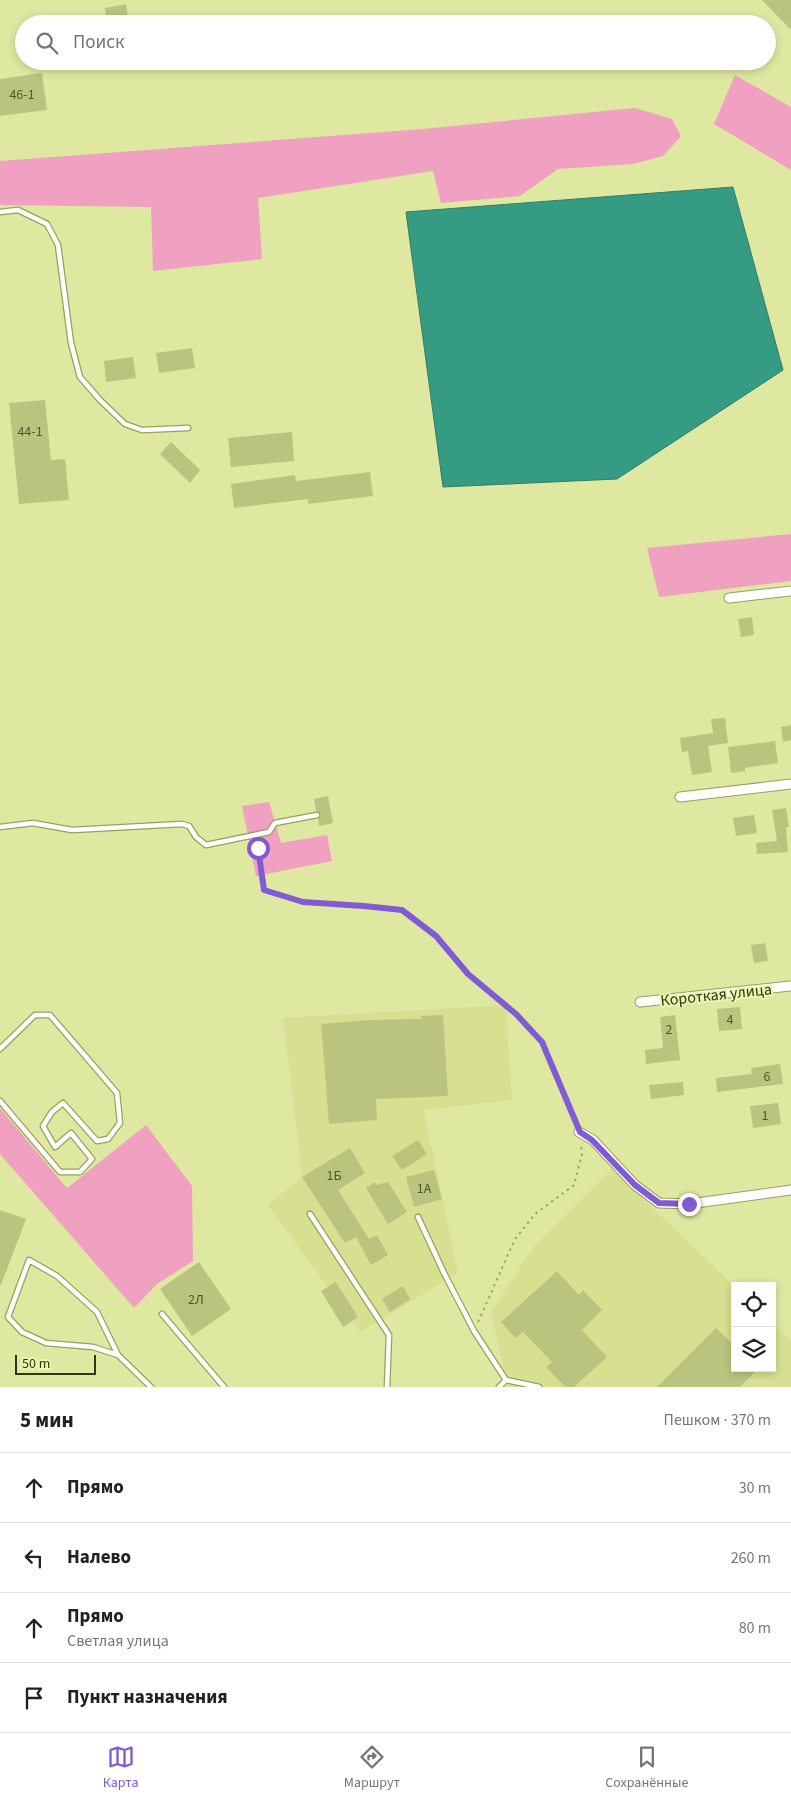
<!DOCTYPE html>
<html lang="ru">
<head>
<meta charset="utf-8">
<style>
	body { margin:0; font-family:"Source Sans 3",sans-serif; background:#f6f6f6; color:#222 }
	.controls { position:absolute; right:15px; bottom:15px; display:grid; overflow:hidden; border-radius:0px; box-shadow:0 2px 8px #0003 }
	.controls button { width:45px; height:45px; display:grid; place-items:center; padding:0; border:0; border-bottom:1px solid #e0e0e0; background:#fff; color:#222; font:25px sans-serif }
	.scale { position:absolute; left:15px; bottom:12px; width:81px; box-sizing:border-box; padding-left:5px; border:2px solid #313417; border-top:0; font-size:14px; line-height:18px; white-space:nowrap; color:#313417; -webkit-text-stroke:4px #ecf5ae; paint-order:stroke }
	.stop { position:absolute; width:15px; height:15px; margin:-11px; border:4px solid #805bd5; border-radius:50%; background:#fff }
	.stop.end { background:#805bd5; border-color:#fff; box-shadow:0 1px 5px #0008 }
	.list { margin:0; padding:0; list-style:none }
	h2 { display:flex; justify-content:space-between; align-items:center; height:65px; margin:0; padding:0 20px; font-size:21px }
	h2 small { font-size:16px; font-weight:400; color:#767676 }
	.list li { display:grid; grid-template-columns:32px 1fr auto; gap:15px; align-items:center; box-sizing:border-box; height:70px; padding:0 20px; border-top:1px solid #e0e0e0 }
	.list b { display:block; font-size:19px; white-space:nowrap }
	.list p { margin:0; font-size:16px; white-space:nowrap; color:#767676 }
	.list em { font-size:16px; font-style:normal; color:#767676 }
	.icon { flex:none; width:28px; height:28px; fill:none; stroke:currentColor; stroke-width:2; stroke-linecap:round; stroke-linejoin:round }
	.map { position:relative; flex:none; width:791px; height:1387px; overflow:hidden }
	.search { position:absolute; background:#fff; box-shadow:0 2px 8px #0003; left:15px; right:15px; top:15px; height:55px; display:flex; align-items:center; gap:12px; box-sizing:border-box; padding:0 18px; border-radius:28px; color:#767676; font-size:19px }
	.sheet { height:345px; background:#fff }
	nav { display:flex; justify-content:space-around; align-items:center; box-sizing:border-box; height:70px; border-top:1px solid #e0e0e0; background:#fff; font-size:14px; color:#767676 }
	nav a { display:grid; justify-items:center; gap:2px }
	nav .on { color:#805bd5 }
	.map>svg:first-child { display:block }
	.built { fill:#d7e091 }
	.green { fill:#f0a0c0 }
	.water { fill:#359b83; stroke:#347c63 }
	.building { fill:#bbc47e }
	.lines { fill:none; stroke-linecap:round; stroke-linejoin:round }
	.service-casing { stroke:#99a05c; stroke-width:7 }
	.minor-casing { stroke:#99a05c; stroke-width:11 }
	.path { stroke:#9fa66f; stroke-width:2; stroke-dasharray:2.5 4; stroke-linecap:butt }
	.service { stroke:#fff; stroke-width:4.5 }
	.minor { stroke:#fff; stroke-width:9 }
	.route { stroke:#805bd5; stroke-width:6 }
	.labels { text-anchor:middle; stroke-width:4; stroke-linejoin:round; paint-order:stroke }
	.number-label { font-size:14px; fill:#545831 }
	.street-label { font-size:16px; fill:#313417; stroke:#ecf5ae }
</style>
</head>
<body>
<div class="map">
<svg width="791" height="1387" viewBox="0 0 791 1387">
	<rect width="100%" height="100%" fill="#dfe8a1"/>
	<g class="built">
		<path d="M506 1005 512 1100 424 1110 458 1273 360 1332 268 1205 302 1177 283 1018Z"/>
		<path d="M612 1169 735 1287V1368H772V1323L791 1341V1387H508L491 1312 534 1246Z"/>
	</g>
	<g class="green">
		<path d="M735 75 791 107V170L714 124Z"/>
		<path d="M635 108 672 119 681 136 663 156 633 164 558 169 520 196 441 203 433 171 258 198 262 259 153 271 151 207 0 205V161L423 129Z"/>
		<path d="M791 534V581L659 597 647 548Z"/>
		<path d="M269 802 281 843 327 835 332 861 256 876 242 806Z"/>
		<path d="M0 1108 67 1188 146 1125 192 1186 193 1261 157 1284 134 1308 0 1154Z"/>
	</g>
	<path class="water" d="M733 187 783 370 617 479 443 487 406 212Z"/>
	<g class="building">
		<path d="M762 0H791V30Z"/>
		<path d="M126 4 129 24H107L105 8Z"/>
		<path d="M42 73 47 110 0 116V79Z"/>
		<path d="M192 348 195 368 159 373 156 353Z"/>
		<path d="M133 357 136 378 106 382 104 361Z"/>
		<path d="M45 400 51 460 65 459 69 500 19 504 9 403Z"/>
		<path d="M292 432 294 461 231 467 228 438Z"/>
		<path d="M171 442 200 470 190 483 160 454Z"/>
		<path d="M370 472 373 496 308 504V499L234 508 231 484 295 475 296 481Z"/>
		<path d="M752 617 754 635 741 637 738 619Z"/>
		<path d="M725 718 728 743 708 746 712 772 692 775 688 751 682 752 680 738 713 733 711 719Z"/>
		<path d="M791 725V740L783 742 781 727Z"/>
		<path d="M775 741 778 763 745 768V771L731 773 728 747Z"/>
		<path d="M328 796 333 823 319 826 318 819 321 815 316 811 314 799Z"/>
		<path d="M786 808 789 827H786L788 852 757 854 756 843 777 841 772 810Z"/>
		<path d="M754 815 757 833 736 836 733 818Z"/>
		<path d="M765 943 768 961 754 963 751 945Z"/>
		<path d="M740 1007 742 1029 719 1031 717 1009Z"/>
		<path d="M443 1015 448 1096 376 1099 377 1120 329 1124 321 1024 370 1020 422 1019 421 1016Z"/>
		<path d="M675 1015 680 1060 646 1064 645 1050 663 1048 660 1017Z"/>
		<path d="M780 1064 783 1084 717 1092 716 1078 752 1074 751 1068Z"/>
		<path d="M683 1082 684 1095 651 1099 649 1085Z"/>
		<path d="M778 1103 781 1124 753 1128 750 1106Z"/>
		<path d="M418 1140 427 1154 402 1170 392 1156Z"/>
		<path d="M350 1148 365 1173 338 1190 369 1239 377 1235 388 1255 371 1265 356 1237 345 1243 302 1177Z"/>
		<path d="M434 1170 442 1199 414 1207 406 1177Z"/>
		<path d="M375 1182 376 1185 388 1182 407 1212 388 1224 366 1188Z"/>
		<path d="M0 1210 26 1219 1 1285H0Z"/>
		<path d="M199 1262 231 1309 192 1336 160 1289Z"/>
		<path d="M557 1271 579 1295 583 1290 602 1310 582 1330 607 1357 574 1387H565L546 1367 552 1362 523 1332 515 1338 501 1322Z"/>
		<path d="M336 1282 358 1317 343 1327 321 1291Z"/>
		<path d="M403 1286 410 1299 390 1312 382 1299Z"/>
		<path d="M716 1328 735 1346V1368H759L740 1387H657Z"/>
	</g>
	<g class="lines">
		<g class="service-casing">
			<g id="service">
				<path d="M0 212 18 210 47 224 58 245 71 343 80 377 100 400 125 424 142 430 188 428"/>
				<path d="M0 827 33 823 72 830 182 824 189 826 196 837 206 845 269 832 275 823 317 815"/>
				<path d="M0 1049 35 1015H50L117 1093 120 1123 108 1139 97 1141 63 1103 52 1112 43 1126 55 1147 71 1133 92 1159 80 1172H60L0 1101"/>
				<path d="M310 1214 389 1335 387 1387"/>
				<path d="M418 1217 444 1273 474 1331 506 1380"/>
				<path d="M162 1314 224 1387"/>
				<path d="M118 1355 93 1347 46 1343 22 1332 8 1317 29 1260 57 1276 97 1312 118 1355 151 1387"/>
				<path d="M499 1387 506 1380 539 1387"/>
			</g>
		</g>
		<g class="minor-casing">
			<g id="minor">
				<path d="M729 598 791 591"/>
				<path d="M680 797 791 784"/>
				<path d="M640 1002 791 986"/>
				<path d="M579 1132 593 1140 635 1185 659 1203 689 1204 791 1190"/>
			</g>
		</g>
		<g class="path">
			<path d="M257 841 264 890 303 902 364 906 402 910 436 936 468 974 516 1014 542 1042 576 1123"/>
			<path d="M478 1322 515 1239 535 1214 574 1185 582 1154 581 1144"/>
		</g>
		<use href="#service" class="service"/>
		<use href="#minor" class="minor"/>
	</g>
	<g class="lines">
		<path class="route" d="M258 848 264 890 303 902 364 906 402 910 436 936 468 974 516 1014 542 1042 580 1132 592 1140 635 1185 659 1203 689 1204"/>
	</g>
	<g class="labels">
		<g class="number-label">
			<text x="22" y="99">46-1</text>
			<text x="30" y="436">44-1</text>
			<text x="730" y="1024">4</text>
			<text x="669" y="1034">2</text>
			<text x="767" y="1081">6</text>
			<text x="765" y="1120">1</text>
			<text x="334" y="1180">1Б</text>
			<text x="424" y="1193">1А</text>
			<text x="196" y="1304">2Л</text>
		</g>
		<g class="street-label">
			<text transform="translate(716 994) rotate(-6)" y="6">Короткая улица</text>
		</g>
	</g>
</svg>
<div class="controls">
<button><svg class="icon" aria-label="locate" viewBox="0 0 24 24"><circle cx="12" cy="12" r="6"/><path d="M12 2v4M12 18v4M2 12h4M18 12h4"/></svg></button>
<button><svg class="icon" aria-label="layers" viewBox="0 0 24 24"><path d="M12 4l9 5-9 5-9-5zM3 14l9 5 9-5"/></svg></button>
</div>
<div class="scale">50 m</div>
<div class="stop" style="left:258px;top:848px"></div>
<div class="stop end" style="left:689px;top:1204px"></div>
<div class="search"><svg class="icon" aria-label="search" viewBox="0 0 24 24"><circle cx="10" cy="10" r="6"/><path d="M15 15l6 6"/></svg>Поиск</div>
</div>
<section class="sheet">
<h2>5 мин<small>Пешком · 370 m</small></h2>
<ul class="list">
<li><svg class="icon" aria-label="ahead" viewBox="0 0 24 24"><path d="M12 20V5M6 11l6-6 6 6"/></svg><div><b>Прямо</b></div><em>30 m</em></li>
<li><svg class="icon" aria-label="left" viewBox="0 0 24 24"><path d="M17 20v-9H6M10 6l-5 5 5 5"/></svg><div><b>Налево</b></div><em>260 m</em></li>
<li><svg class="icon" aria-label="ahead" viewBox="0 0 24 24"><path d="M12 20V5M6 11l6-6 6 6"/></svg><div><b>Прямо</b><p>Светлая улица</p></div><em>80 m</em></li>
<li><svg class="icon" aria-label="arrive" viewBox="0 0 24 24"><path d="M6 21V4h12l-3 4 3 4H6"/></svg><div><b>Пункт назначения</b></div></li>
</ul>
</section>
<nav>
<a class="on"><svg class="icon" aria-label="map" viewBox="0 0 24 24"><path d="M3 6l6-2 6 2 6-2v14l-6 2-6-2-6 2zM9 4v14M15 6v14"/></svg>Карта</a>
<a><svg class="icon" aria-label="directions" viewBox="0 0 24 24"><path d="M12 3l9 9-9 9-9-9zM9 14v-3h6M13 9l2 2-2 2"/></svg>Маршрут</a>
<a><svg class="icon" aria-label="saved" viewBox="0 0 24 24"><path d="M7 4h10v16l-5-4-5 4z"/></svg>Сохранённые</a>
</nav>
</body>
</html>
